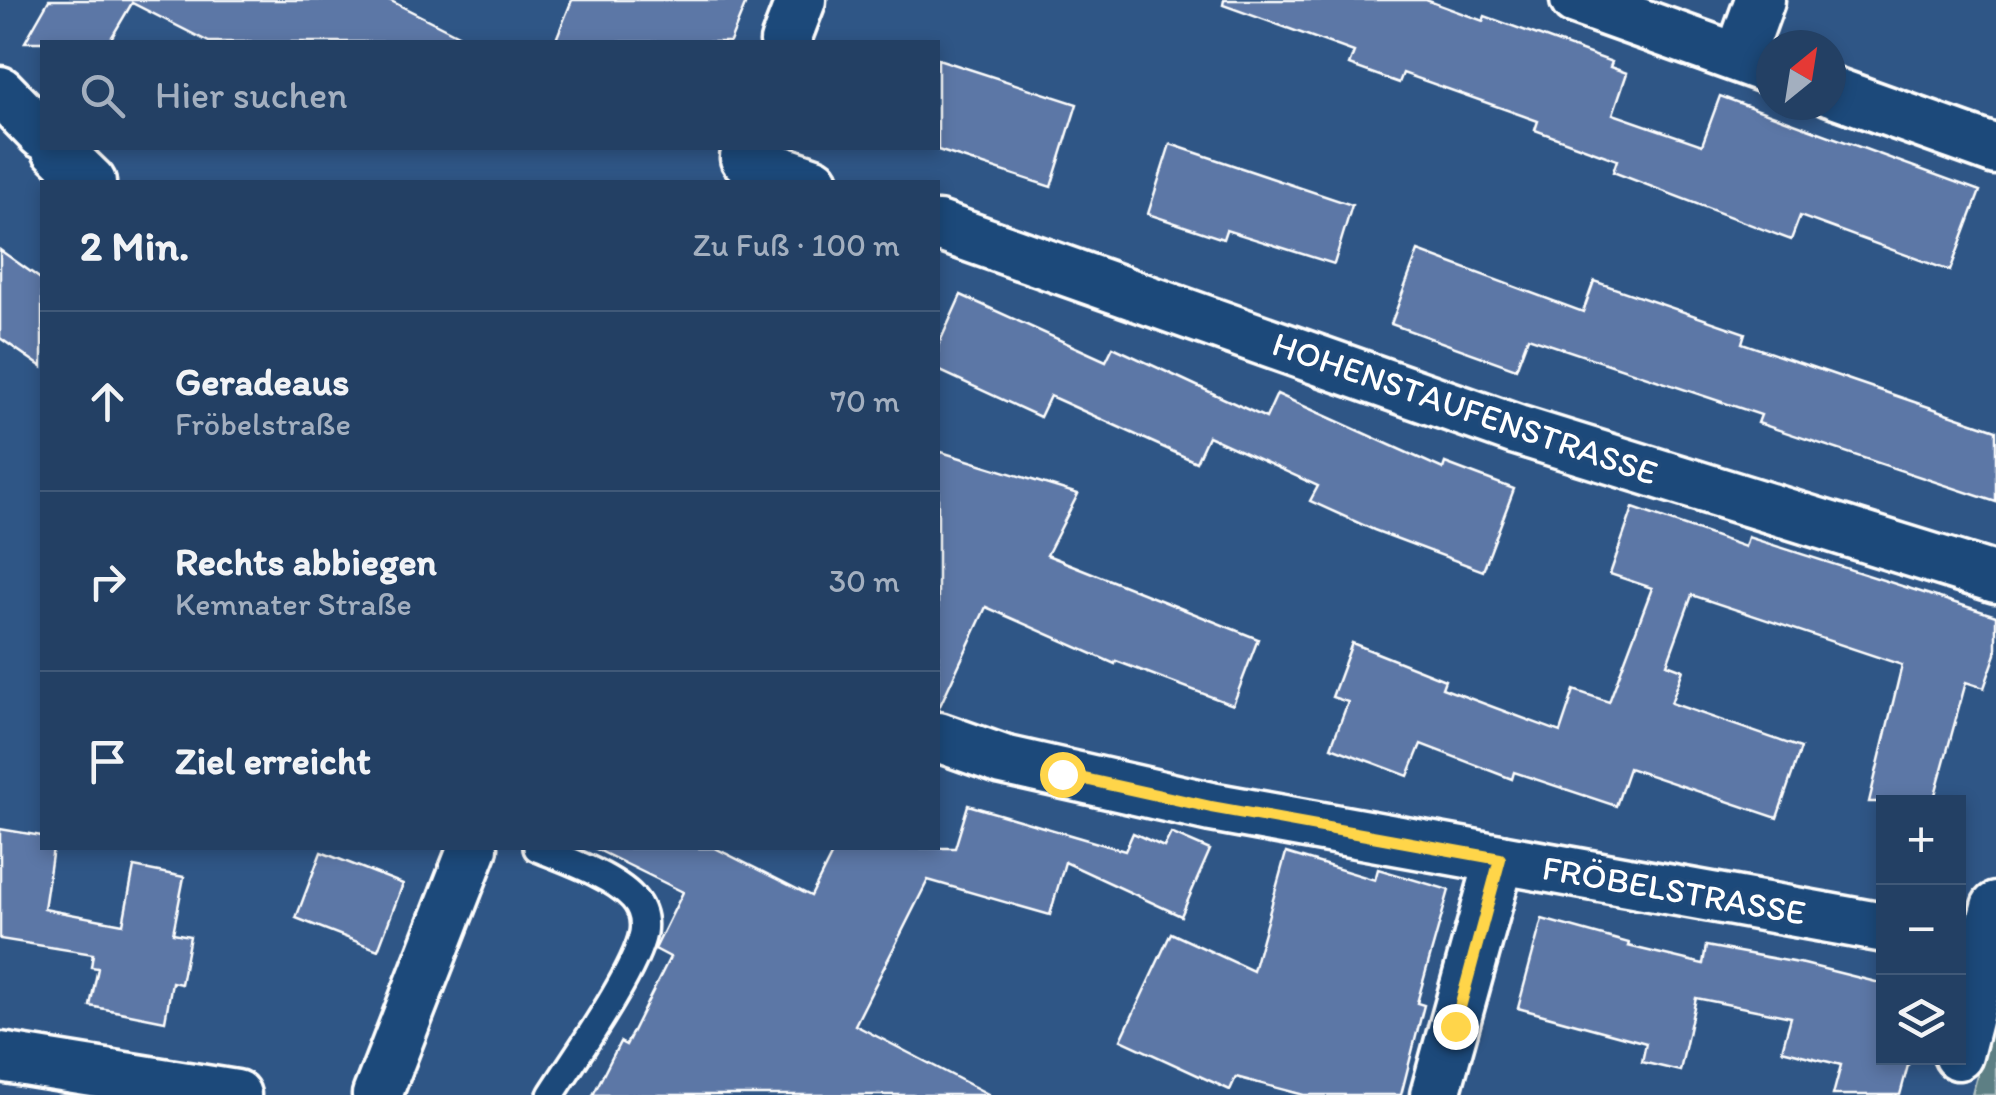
<!DOCTYPE html>
<html lang="de">
<head>
<meta charset="utf-8">
<style>
	body { margin:0; font-family:Itim,sans-serif; background:#2f4b6d; color:#f1f3f6 }
	.controls { position:absolute; right:30px; bottom:30px; display:grid; overflow:hidden; border-radius:0px; box-shadow:0 5px 15px #0003 }
	.controls button { width:90px; height:90px; display:grid; place-items:center; padding:0; border:0; border-bottom:2px solid #405978; background:#234064; color:#f1f3f6; font:50px sans-serif }
	.compass { position:absolute; left:1756px; top:30px; width:90px; height:90px; border-radius:50%; background:#234064; box-shadow:0 5px 15px #0003; rotate:30deg }
	.stop { position:absolute; width:30px; height:30px; margin:-22px; border:8px solid #ffd54a; border-radius:50%; background:#fff }
	.stop.end { background:#ffd54a; border-color:#fff; box-shadow:0 2px 10px #0008 }
	.list { margin:0; padding:0; list-style:none }
	h2 { display:flex; justify-content:space-between; align-items:center; height:130px; margin:0; padding:0 40px; font-size:42px }
	h2 small { font-size:32px; font-weight:400; color:#a3afbf }
	.list li { display:grid; grid-template-columns:65px 1fr auto; gap:30px; align-items:center; box-sizing:border-box; height:180px; padding:0 40px; border-top:2px solid #405978 }
	.list b { display:block; font-size:38px; white-space:nowrap }
	.list p { margin:0; font-size:32px; white-space:nowrap; color:#a3afbf }
	.list em { font-size:32px; font-style:normal; color:#a3afbf }
	.icon { flex:none; width:55px; height:55px; fill:none; stroke:currentColor; stroke-width:2; stroke-linecap:round; stroke-linejoin:round }
	.map { position:relative; flex:none; width:1996px; height:1095px; overflow:hidden }
	.search { position:absolute; background:#234064; box-shadow:0 5px 15px #0003; left:40px; top:40px; width:900px; height:110px; display:flex; align-items:center; gap:25px; box-sizing:border-box; padding:0 35px; border-radius:0px; color:#a3afbf; font-size:38px }
	.panel { position:absolute; background:#234064; box-shadow:0 5px 15px #0003; left:40px; top:180px; width:900px; height:670px; border-radius:0px }
	.map>svg:first-child { display:block }
	.green { fill:#5d7f84; stroke:#aebfc2; stroke-width:2.5 }
	.building { fill:#5b77a6; stroke:#fff; stroke-width:2.5 }
	.lines { fill:none; stroke-linecap:round; stroke-linejoin:round }
	.lane-casing { stroke:#fff; stroke-width:32 }
	.street-casing { stroke:#fff; stroke-width:55 }
	.lane { stroke:#1f4a7a; stroke-width:25 }
	.street { stroke:#1f4a7a; stroke-width:48 }
	.route { stroke:#ffd54a; stroke-width:12 }
	.labels { text-anchor:middle; stroke-width:8; stroke-linejoin:round; paint-order:stroke }
	.street-label { font-size:35px; fill:#fff; stroke:#1f4a7a }
</style>
</head>
<body>
<div class="map">
<svg width="1996" height="1095" viewBox="0 0 1996 1095">
	<rect width="100%" height="100%" fill="#2f5686"/>
	<filter id="ink" filterUnits="userSpaceOnUse"><feTurbulence type="fractalNoise" baseFrequency=".01" numOctaves="2"/><feDisplacementMap in="SourceGraphic" scale="20" xChannelSelector="R" yChannelSelector="G"/><feConvolveMatrix kernelMatrix="1 2 1 2 8 2 1 2 1" color-interpolation-filters="sRGB"/></filter>
	<g filter="url(#ink)">
		<path class="green" d="M1996 1004V1095H1972Z"/>
		<g class="building">
			<path d="M49 0H389L472 42H209L132 3 109 42H25Z"/>
			<path d="M572 0H747L730 42H555Z"/>
			<path d="M1224 0H1426L1483 21 1485 16 1612 62 1610 67 1627 73 1613 114 1702 145 1720 96 1980 191 1950 271 1800 216 1791 240 1613 172 1617 160 1535 130 1538 121 1403 73 1399 83 1349 65 1354 52 1223 5Z"/>
			<path d="M938 59 1077 104 1051 187 938 150Z"/>
			<path d="M1170 144 1352 205 1334 264 1226 230 1223 239 1148 214Z"/>
			<path d="M0 250 42 280V367L0 338Z"/>
			<path d="M1418 251 1583 312 1594 281 1745 333 1742 343 1996 430V502L1758 423 1761 415 1528 337 1516 369 1391 324Z"/>
			<path d="M961 295 1106 361 1113 347 1266 418 1277 394 1443 469 1445 463 1514 489 1483 571 1374 530 1310 501 1318 486 1208 436 1196 462 1050 396 1040 417 938 370V346Z"/>
			<path d="M938 451 1078 494 1047 555 1258 639 1233 705 1116 661 1115 664 986 607 938 710Z"/>
			<path d="M1633 508 1745 547 1748 537 1996 616V654L1984 688 1966 682 1933 802H1869L1902 665 1692 595 1667 664 1683 670 1671 703 1801 748 1777 818 1629 768 1616 806 1514 772 1512 779 1421 744 1408 776 1331 747 1348 702 1332 697 1352 643 1445 680 1442 688 1560 732 1574 690 1609 702 1652 588 1610 574Z"/>
			<path d="M968 805 1125 851 1133 833 1164 847 1171 833 1210 850 1181 916 1065 862 1050 915 928 880 855 1025 990 1095H593L620 1042 626 1045 670 957 655 949 683 892 594 848H715L811 896 835 848H955Z"/>
			<path d="M0 829 42 836V848H53L44 909 123 924 134 867 184 877 173 933 190 936 181 984 172 982 165 1021 90 1006 98 968 91 967 93 954 0 939Z"/>
			<path d="M321 852 403 884 378 950 296 918Z"/>
			<path d="M1286 853 1375 880 1378 869 1449 890 1417 1003 1424 1005 1401 1095H1304L1236 1077 1230 1090 1121 1040 1171 933 1253 971Z"/>
			<path d="M1542 919 1629 943 1628 946 1703 964 1706 946 1804 964 1884 984V1058H1910L1900 1095H1833L1841 1065 1782 1050 1791 1017 1696 998 1680 1071 1642 1062 1646 1043 1518 1008Z"/>
		</g>
		<g class="lines">
			<g class="lane-casing">
				<path id="lane" d="M537 848C564 859 613 876 633 898 642 908 645 920 643 933 635 973 575 1057 551 1095"/>
			</g>
			<g class="street-casing">
				<g id="street">
					<path d="M1575 0 1771 70"/>
					<path d="M785 42 801 0"/>
					<path d="M1739 58 1760 0"/>
					<path d="M0 91 42 134"/>
					<path d="M1831 91 1996 150"/>
					<path d="M56 148 91 182"/>
					<path d="M745 158 814 182"/>
					<path d="M938 226 1517 430 1996 578"/>
					<path d="M938 737 1003 760 1211 807 1884 928"/>
					<path d="M1958 1055 1996 907"/>
					<path d="M0 1057 236 1095"/>
					<path d="M377 1095 473 848"/>
					<path d="M1435 1095 1500 859"/>
				</g>
			</g>
			<use href="#lane" class="lane"/>
			<use href="#street" class="street"/>
		</g>
	</g>
	<g class="lines" filter="url(#ink)">
		<path class="route" d="M1062 774 1211 807 1500 859 1455 1026"/>
	</g>
	<g class="labels">
		<g class="street-label">
			<text transform="translate(1465 408) rotate(19)" y="12">HOHENSTAUFENSTRASSE</text>
			<text transform="translate(1674 890) rotate(10)" y="12">FRÖBELSTRASSE</text>
		</g>
	</g>
</svg>
<div class="controls">
<button>+</button>
<button>−</button>
<button><svg class="icon" aria-label="layers" viewBox="0 0 24 24"><path d="M12 4l9 5-9 5-9-5zM3 14l9 5 9-5"/></svg></button>
</div>
<svg class="compass" viewBox="-18 -18 36 36"><path d="M0-13l5 13h-10z" fill="#e53935"/><path d="M0 13l5-13h-10z" fill="#a3afbf"/></svg>
<div class="stop" style="left:1062px;top:774px"></div>
<div class="stop end" style="left:1455px;top:1026px"></div>
<div class="search"><svg class="icon" aria-label="search" viewBox="0 0 24 24"><circle cx="10" cy="10" r="6"/><path d="M15 15l6 6"/></svg>Hier suchen</div>
<section class="panel">
<h2>2 Min.<small>Zu Fuß · 100 m</small></h2>
<ul class="list">
<li><svg class="icon" aria-label="ahead" viewBox="0 0 24 24"><path d="M12 20V5M6 11l6-6 6 6"/></svg><div><b>Geradeaus</b><p>Fröbelstraße</p></div><em>70 m</em></li>
<li><svg class="icon" aria-label="right" viewBox="0 0 24 24"><path d="M7 20v-9h11M14 6l5 5-5 5"/></svg><div><b>Rechts abbiegen</b><p>Kemnater Straße</p></div><em>30 m</em></li>
<li><svg class="icon" aria-label="arrive" viewBox="0 0 24 24"><path d="M6 21V4h12l-3 4 3 4H6"/></svg><div><b>Ziel erreicht</b></div></li>
</ul>
</section>
</div>
</body>
</html>
